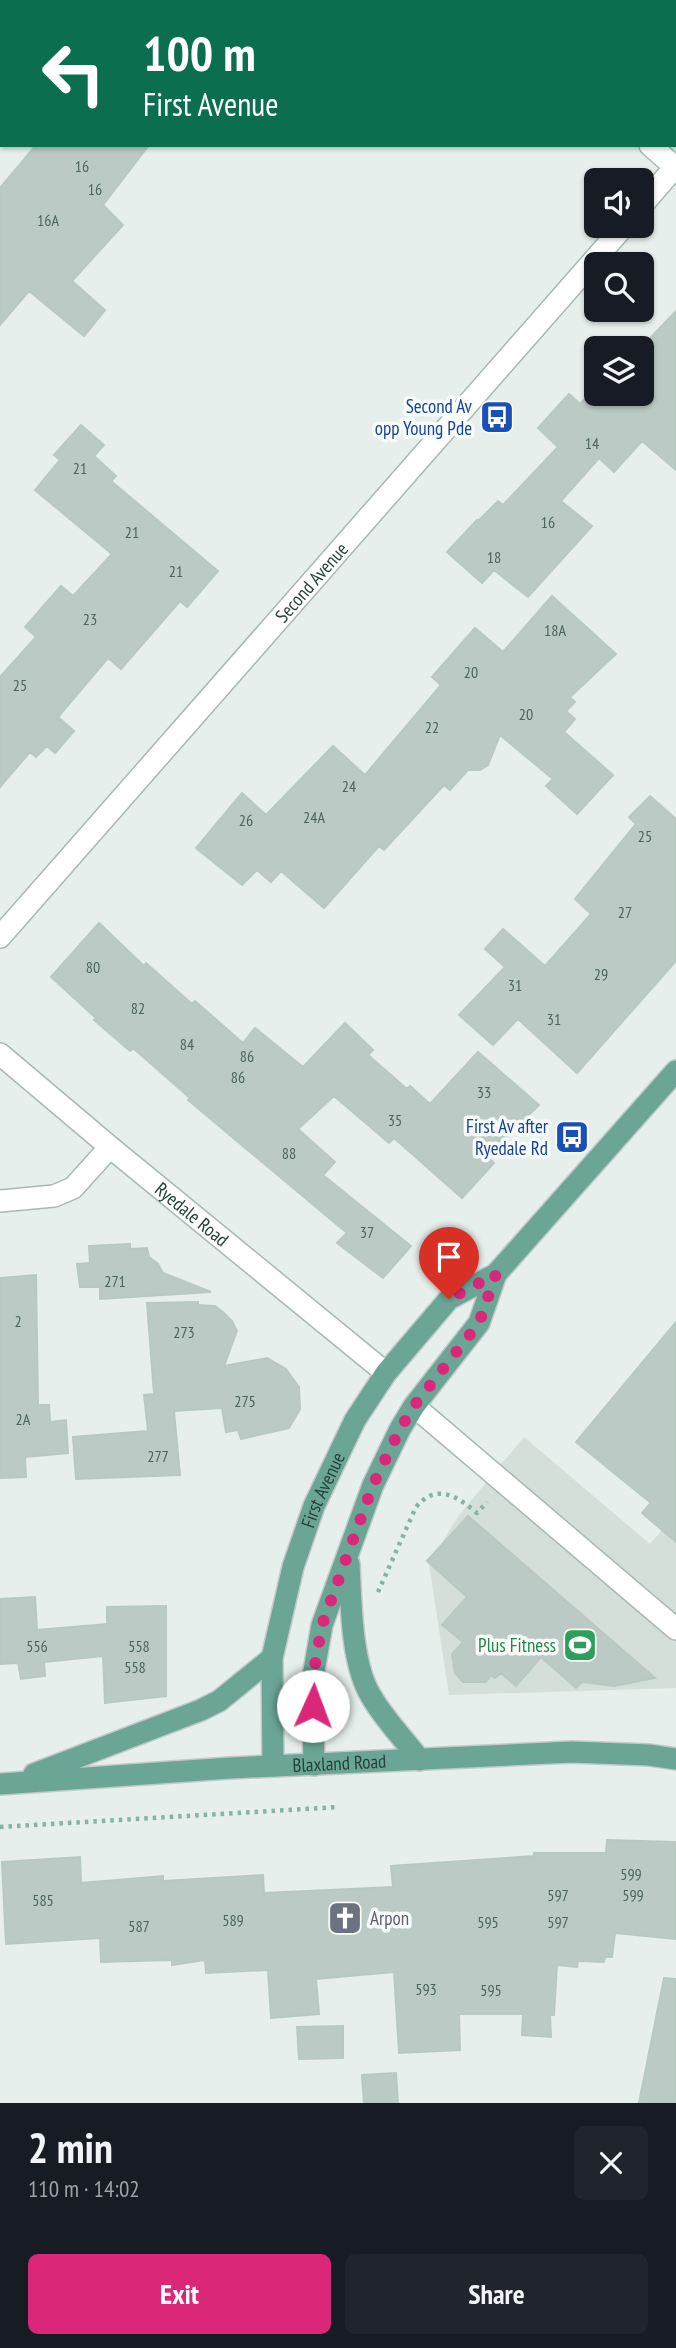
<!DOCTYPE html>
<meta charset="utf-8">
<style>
:root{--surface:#171b24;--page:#20242c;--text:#f1f3f6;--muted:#9ea1a6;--accent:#db2777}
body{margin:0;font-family:"PT Sans Narrow",sans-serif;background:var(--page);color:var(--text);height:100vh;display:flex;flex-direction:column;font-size:26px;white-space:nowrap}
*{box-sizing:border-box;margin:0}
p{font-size:23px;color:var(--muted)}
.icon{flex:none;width:38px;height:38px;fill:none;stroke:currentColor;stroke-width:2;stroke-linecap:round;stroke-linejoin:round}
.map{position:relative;height:2103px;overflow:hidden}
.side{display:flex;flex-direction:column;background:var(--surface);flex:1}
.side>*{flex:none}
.guide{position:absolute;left:0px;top:0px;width:677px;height:147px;box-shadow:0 2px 5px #0004;background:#0b6e4f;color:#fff;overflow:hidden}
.fabs{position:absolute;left:584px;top:168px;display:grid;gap:14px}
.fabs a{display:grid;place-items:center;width:70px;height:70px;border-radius:10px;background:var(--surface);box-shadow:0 2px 5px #0004;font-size:35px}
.pin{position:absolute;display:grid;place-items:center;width:60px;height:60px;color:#fff;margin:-72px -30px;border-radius:50% 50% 50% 0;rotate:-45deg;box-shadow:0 0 7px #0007}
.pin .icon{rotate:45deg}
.me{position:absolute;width:77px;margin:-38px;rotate:2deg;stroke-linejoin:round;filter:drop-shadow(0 0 5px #0008)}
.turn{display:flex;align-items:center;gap:24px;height:147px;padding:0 28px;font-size:32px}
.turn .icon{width:91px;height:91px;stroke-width:2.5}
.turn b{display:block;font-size:49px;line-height:60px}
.round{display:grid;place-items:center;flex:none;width:74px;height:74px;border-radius:10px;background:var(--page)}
.head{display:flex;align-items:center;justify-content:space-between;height:119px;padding:0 28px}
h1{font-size:42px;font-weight:600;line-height:52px}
.action{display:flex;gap:14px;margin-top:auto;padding:14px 28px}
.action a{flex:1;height:80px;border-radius:10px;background:var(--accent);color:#fff;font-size:28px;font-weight:600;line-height:80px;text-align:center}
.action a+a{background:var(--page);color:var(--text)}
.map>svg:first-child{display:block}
.built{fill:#d4dfda}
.building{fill:#bbcac4;stroke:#b8c9c2;stroke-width:2}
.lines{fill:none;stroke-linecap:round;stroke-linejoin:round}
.minor-casing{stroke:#a8b8b2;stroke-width:24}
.major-casing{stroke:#c2cac8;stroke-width:24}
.path{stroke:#86b3a5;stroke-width:4.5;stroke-dasharray:3.5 5;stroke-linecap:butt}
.minor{stroke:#fff;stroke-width:21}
.major{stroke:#6aa596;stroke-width:21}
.route{stroke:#db2777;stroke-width:12;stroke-dasharray:0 21.6}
.labels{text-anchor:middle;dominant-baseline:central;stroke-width:7;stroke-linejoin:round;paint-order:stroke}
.number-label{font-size:16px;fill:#4a645c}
.transit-label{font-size:19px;fill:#164399;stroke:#f7fbf9;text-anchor:end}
.street-label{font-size:19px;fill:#24423a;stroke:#f7fbf9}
.leisure-label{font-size:19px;fill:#27864d;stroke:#f7fbf9;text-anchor:end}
.worship-label{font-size:19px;fill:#5b616d;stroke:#f7fbf9;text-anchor:start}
</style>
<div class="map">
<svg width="676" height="2103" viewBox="0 0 676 2103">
<rect width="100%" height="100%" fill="#e6efeb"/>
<path class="built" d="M524,1437L650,1544L676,1514V1688L449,1695L429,1564L459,1515Z"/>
<path class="building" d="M36,145H149L103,205L123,225L72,281L105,310L84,336L29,291L0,325V188Z
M676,311V470L642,441L614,472L599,458L561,501L592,526L528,597L494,570L482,583L447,552L477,520L478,521L498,501L503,505L558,447L538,428L569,394L580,404L597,387V394H642L641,348Z
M81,425L104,445L94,456L116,476L111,481L218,571L187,607L180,601L121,669L108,658L58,717L74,731L55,753L47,746L36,757L30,752L0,787V677L36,637L25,627L61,586L73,596L112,554L35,490L60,460L54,455Z
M552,596L616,654L570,697L575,702L566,711L575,719L564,732L613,775L577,814L546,786L553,779L500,735L488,765L480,770H468L450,790L444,785L384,850L379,846L324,908L281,871L271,882L257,870L242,885L196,848L242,793L266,815L333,746L365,775L441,685L432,677L475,628L503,652Z
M650,796L676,819V961L577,1073L518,1019L493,1045L459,1015L505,967L485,949L503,929L545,966L591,914L575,899L636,824L629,817Z
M99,923L144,966L146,963L192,1004L195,1001L243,1043L255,1028L303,1067L345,1023L373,1050L368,1055L407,1089L410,1086L430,1104L478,1052L539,1105L487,1156L494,1163L462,1198L394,1138L389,1143L334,1096L298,1129L335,1162L323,1175L411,1246L383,1278L337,1243L347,1233L188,1100L190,1098L133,1048L130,1051L94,1020L96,1018L51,977Z
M130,1244V1249L147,1248L149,1257L158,1264L163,1273L211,1292L100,1299V1287H80L77,1264L90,1263L89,1246Z
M36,1275L38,1405H49L50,1422L66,1420L68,1453L25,1457L26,1477L0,1478V1278Z
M198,1302V1305L215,1306L224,1313L232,1321L237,1331L224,1366L267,1358L286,1369L299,1387L300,1409L289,1428L241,1439L238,1430L226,1432L222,1408L174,1411L180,1475L76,1479L73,1437L148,1431L144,1395L154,1394L147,1303Z
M676,1322V1542L642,1513L651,1503L576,1442Z
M468,1516L655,1678L614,1686L582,1682L576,1688L541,1657L516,1686L501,1673L495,1678L491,1675L486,1682H463L455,1673L452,1654L463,1642L442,1625L467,1597L427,1561Z
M35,1597L37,1630L107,1624V1607L166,1606V1696L105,1703L103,1656L44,1662L45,1676L21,1679L18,1663L0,1664V1599Z
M607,1840L676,1842V1939L615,1933L612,1957H605L604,1962L578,1961L577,1967L557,1965L554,2015H550L551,2037L522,2035L523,2014H459L460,2050L399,2053L394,1972L316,1979L319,2014L271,2018L268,1970L206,1973L205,1960L172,1965V1960L101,1962L100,1938L6,1944L2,1862L80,1857L81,1883L163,1876V1881L263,1875L264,1893L393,1887L391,1866L534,1856V1853H606Z
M664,1978L676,1979V2103H639Z
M343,2026V2058L299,2059L297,2027Z
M396,2073L398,2103H364L362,2075Z"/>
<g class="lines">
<g class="minor-casing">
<g id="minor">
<path d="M135,0L138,2"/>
<path d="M40,2L42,0"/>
<path d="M0,48L2,46"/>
<path d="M650,145L675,167"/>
<path d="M642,205L676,166"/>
<path id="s1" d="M0,937L624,226"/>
<path id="s2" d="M0,1054L110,1147L386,1373"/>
<path d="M0,1201L54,1196L73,1188L110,1147"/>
<path d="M414,1406L676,1629"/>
</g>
</g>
<g class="major-casing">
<g id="major">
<path d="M349,1564C351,1601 351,1664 371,1696C384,1719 404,1739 420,1760"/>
<path d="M314,1765L312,1682L322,1625L373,1485L400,1429L414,1406L479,1323L496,1274"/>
<path id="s3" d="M273,1766L272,1658L293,1567L314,1506L355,1420L386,1373L449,1299L496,1274L676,1071"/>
<path d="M34,1774L201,1710L219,1701L272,1658"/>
<path id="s4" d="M0,1784L230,1768L572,1752L649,1755L676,1759"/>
</g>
</g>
<path class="path" d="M378,1592L416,1507C437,1482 458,1497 477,1513L487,1502
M0,1827L338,1807"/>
<use href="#minor" class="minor"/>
<use href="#major" class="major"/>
</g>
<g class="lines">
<path class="route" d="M313,1706L312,1682L322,1625L373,1485L400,1429L414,1406L479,1323L496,1274L449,1299"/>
</g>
<defs>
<g id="bus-square" transform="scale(1.75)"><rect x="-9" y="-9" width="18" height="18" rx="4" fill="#1a4fb4" stroke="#f7fbf9"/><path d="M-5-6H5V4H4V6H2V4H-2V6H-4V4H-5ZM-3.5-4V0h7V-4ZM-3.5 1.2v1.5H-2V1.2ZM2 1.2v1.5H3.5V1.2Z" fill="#fff"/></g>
<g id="stadium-square" transform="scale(1.75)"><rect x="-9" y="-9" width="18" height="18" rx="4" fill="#2e9e5b" stroke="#f7fbf9"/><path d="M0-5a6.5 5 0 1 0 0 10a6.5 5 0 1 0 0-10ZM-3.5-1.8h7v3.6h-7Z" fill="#fff"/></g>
<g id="church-square" transform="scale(1.75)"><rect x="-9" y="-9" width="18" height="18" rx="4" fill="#6b7280" stroke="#f7fbf9"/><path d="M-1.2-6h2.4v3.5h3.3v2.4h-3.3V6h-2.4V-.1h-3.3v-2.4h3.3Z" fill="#fff"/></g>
</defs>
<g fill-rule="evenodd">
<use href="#bus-square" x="497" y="417"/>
<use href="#bus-square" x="572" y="1137"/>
<use href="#stadium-square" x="580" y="1645"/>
<use href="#church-square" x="345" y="1918"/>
</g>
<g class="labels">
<g class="number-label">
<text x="82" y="166">16</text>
<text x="95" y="189">16</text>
<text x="48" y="220">16A</text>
<text x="592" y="443">14</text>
<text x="80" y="468">21</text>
<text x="548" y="522">16</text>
<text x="132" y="532">21</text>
<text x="494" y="557">18</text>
<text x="176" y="571">21</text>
<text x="90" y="619">23</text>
<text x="555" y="630">18A</text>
<text x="471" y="672">20</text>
<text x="20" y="685">25</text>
<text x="526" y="714">20</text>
<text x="432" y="727">22</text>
<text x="349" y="786">24</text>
<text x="314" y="817">24A</text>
<text x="246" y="820">26</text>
<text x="645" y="836">25</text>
<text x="625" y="912">27</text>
<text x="93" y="967">80</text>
<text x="601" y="974">29</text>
<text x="515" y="985">31</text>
<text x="138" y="1008">82</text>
<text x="554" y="1019">31</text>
<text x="187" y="1044">84</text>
<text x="247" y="1056">86</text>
<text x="238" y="1077">86</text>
<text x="484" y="1092">33</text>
<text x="395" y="1120">35</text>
<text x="289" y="1153">88</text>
<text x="367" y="1232">37</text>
<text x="115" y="1281">271</text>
<text x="18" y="1321">2</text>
<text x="184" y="1332">273</text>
<text x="245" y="1401">275</text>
<text x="23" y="1419">2A</text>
<text x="158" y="1456">277</text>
<text x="37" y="1646">556</text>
<text x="139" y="1646">558</text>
<text x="135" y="1667">558</text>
<text x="631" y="1874">599</text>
<text x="558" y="1895">597</text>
<text x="633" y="1895">599</text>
<text x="43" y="1900">585</text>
<text x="233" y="1920">589</text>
<text x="488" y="1922">595</text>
<text x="558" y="1922">597</text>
<text x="139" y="1926">587</text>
<text x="426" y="1989">593</text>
<text x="491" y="1990">595</text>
</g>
<g class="transit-label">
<text x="472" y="406">Second Av<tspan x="472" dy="22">opp Young Pde</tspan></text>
<text x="548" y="1126">First Av after<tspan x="548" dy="22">Ryedale Rd</tspan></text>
</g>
<g class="street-label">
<text stroke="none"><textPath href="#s1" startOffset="472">Second Avenue</textPath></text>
<text stroke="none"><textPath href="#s2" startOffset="250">Ryedale Road</textPath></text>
<text stroke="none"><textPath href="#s3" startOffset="284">First Avenue</textPath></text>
<text stroke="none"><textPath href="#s4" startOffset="340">Blaxland Road</textPath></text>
</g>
<g class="leisure-label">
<text x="556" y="1645">Plus Fitness</text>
</g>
<g class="worship-label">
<text x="370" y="1918">Arpon</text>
</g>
</g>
</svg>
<div class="fabs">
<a><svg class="icon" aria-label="sound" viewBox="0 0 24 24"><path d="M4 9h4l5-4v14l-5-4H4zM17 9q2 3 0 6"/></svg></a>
<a><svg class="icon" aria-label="search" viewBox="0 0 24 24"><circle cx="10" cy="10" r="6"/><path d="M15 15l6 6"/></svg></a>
<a><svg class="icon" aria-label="layers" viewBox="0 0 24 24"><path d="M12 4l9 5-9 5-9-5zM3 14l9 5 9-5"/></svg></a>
</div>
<div class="pin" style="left:449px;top:1299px;background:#d93025"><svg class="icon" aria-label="arrive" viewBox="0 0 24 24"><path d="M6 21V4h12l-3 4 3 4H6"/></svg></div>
<svg class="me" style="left:313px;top:1706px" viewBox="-20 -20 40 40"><circle r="19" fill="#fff"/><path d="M0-13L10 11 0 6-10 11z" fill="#db2777"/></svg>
<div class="guide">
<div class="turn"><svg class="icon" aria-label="left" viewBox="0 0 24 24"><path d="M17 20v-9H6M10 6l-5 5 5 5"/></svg><div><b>100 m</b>First Avenue</div></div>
</div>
</div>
<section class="side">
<div class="head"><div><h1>2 min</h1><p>110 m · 14:02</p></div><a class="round"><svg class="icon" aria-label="close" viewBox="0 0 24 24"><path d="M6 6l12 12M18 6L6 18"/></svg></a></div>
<div class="action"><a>Exit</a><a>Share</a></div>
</section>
